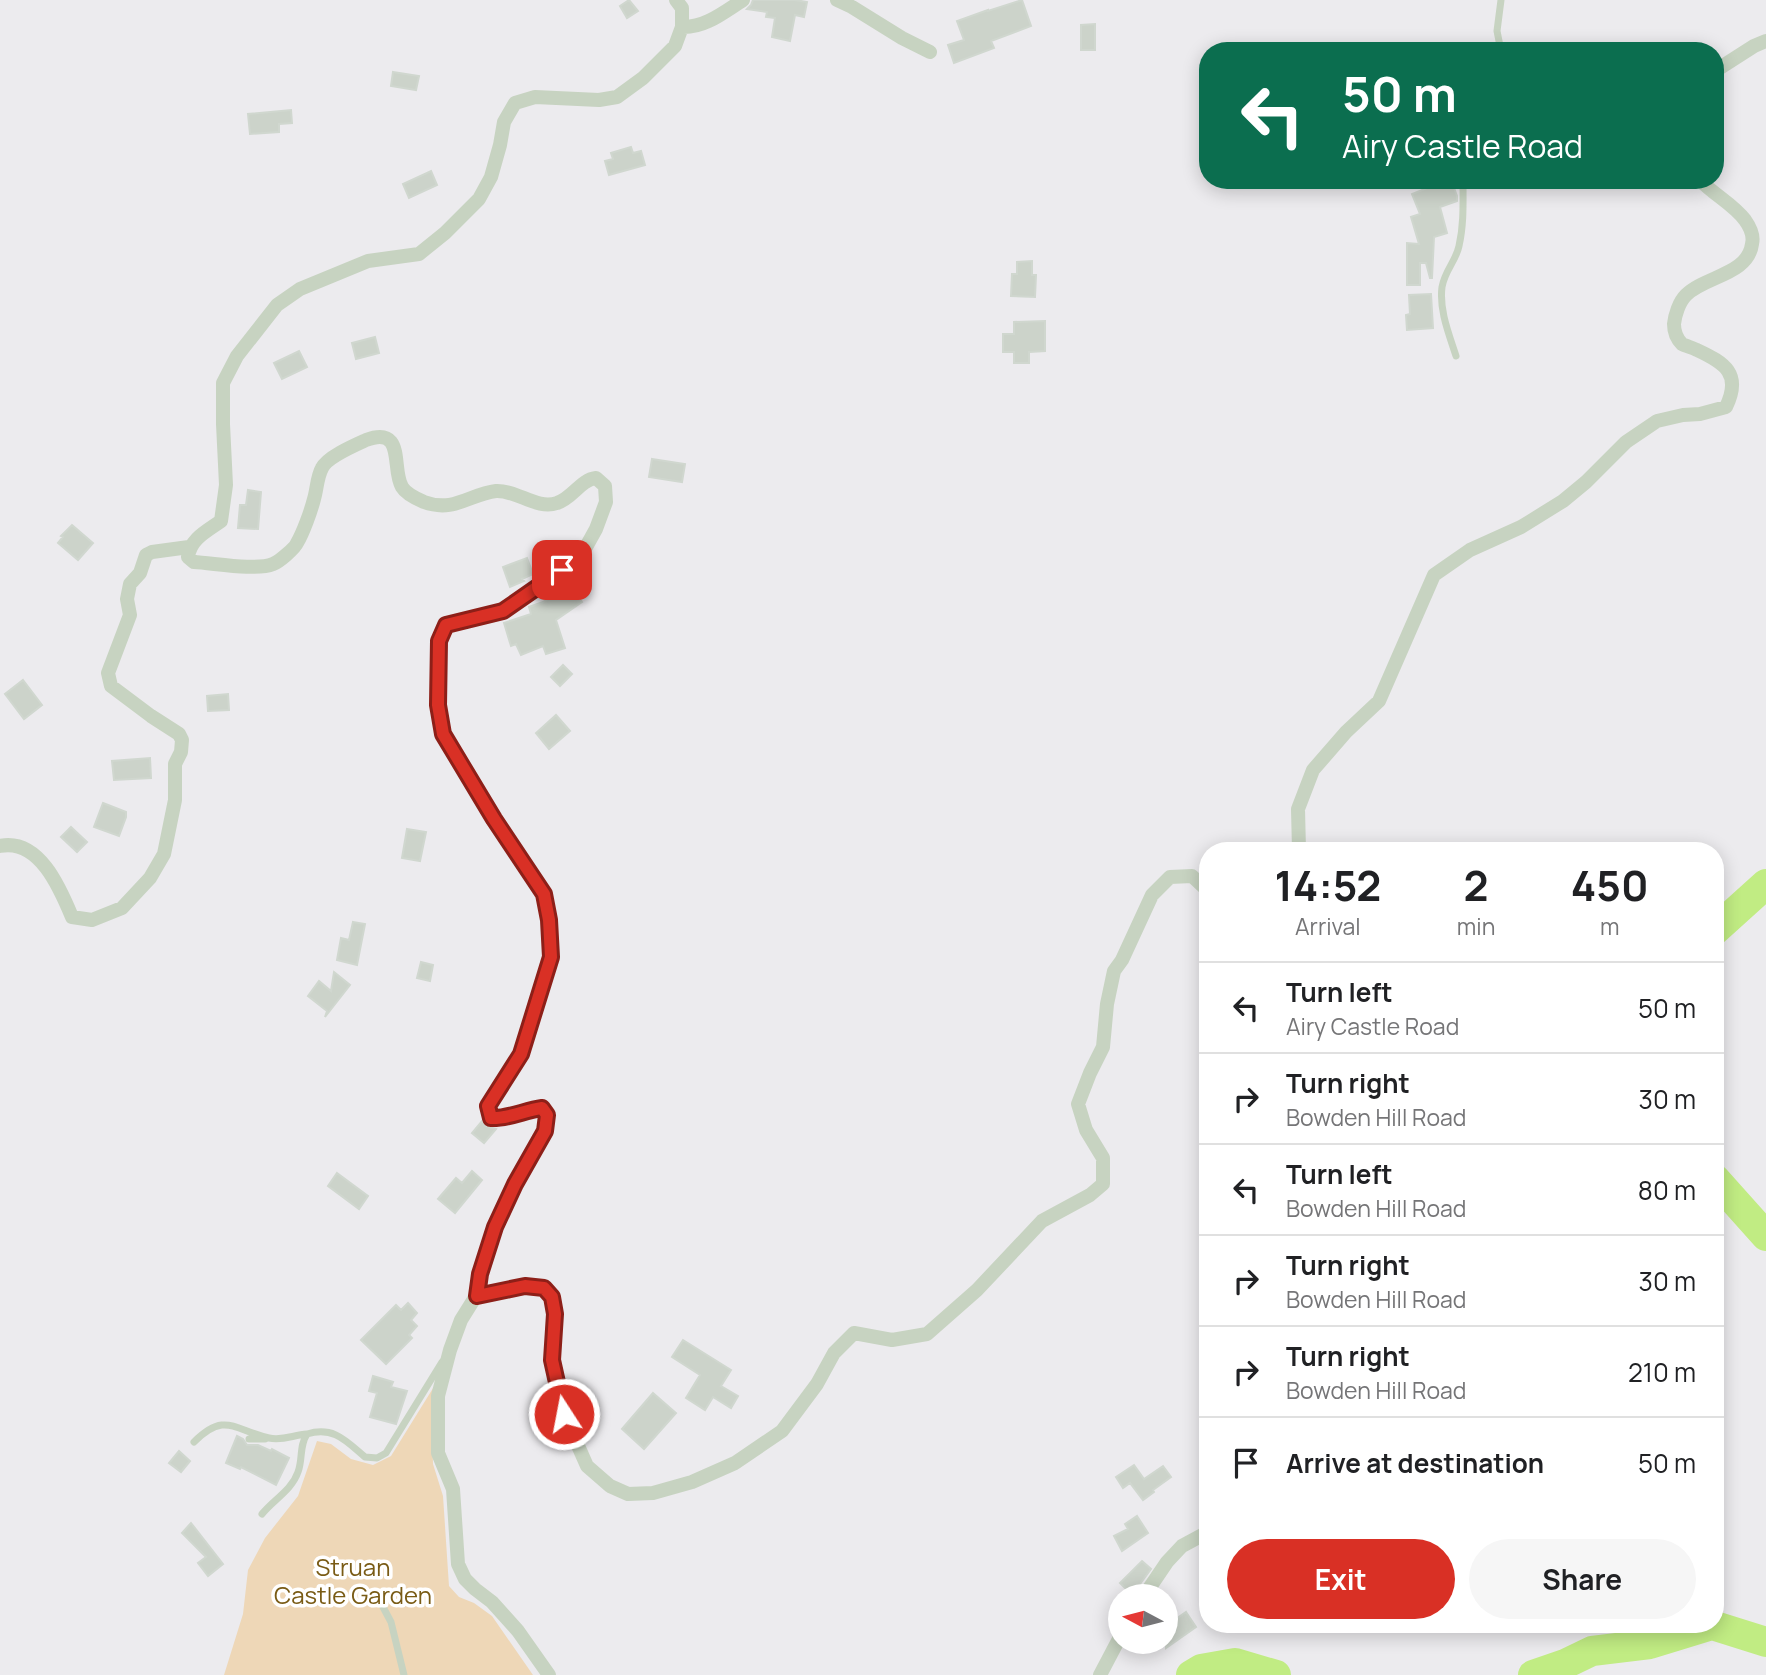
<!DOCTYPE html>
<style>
:root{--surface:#fff;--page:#f6f6f6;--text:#202124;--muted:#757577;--line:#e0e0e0;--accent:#d93025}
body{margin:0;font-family:Manrope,sans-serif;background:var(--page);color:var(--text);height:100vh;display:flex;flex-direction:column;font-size:26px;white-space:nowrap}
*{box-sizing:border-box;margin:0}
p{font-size:23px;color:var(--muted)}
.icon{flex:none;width:38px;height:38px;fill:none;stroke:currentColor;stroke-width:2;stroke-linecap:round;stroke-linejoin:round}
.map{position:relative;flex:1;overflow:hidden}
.panel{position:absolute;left:1199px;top:842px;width:525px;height:791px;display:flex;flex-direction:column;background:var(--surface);border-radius:28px;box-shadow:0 4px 18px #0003}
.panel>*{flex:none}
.top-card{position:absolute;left:1199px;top:42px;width:525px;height:147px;border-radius:28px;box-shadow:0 4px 18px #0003;background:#0b6e4f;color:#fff;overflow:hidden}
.needle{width:46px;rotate:277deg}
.controls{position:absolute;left:1108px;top:1584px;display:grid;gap:14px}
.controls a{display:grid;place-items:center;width:70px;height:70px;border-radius:50%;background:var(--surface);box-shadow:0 4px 18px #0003;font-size:35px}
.pin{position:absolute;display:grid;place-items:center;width:60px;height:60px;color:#fff;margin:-30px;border-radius:14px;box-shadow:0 4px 10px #0006}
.me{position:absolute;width:77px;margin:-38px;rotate:349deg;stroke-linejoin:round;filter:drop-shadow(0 0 5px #0008)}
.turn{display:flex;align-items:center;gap:24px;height:147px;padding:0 28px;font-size:32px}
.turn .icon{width:91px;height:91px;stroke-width:2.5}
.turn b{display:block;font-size:49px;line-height:60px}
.eta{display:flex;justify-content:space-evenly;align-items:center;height:119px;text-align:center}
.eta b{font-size:42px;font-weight:700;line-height:49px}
.button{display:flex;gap:14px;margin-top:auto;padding:14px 28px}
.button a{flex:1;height:80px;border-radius:42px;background:var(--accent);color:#fff;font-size:28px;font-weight:700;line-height:80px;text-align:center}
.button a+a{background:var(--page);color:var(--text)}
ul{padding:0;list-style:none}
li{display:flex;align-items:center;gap:21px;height:91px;padding:0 28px;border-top:2px solid var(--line)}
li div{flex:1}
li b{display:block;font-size:26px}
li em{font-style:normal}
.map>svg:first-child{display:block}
.green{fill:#eed7b7}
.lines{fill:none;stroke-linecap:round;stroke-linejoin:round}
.river{stroke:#c1ec83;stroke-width:30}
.building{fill:#ccd3ca;stroke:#d0d7cf;stroke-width:2}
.service{stroke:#c7d3c1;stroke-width:7}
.minor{stroke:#c7d3c1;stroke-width:14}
.route-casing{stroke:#8d1f18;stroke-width:18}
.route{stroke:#d93025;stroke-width:12}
.labels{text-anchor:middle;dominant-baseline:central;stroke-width:7;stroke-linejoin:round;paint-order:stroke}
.park-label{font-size:24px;fill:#795b15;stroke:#fff}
</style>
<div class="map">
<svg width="1766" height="1675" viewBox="0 0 1766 1675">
<rect width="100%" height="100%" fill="#ecebee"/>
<path class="green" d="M435,1385L432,1430L433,1464L443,1496L449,1586L459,1597L474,1603L492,1616L533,1675H224L243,1614L248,1570L265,1538L298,1496L317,1441L331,1444L351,1459L373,1465L391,1456Z"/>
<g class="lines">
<path class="river" d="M1715,930L1766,884
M1715,1179L1766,1236
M1191,1675L1201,1669L1235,1663L1276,1675
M1533,1675L1565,1664L1592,1651L1650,1644L1712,1625L1766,1642"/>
</g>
<path class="building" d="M629,0L638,11L627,18L620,6Z
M753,0H795L807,2L804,17L795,15L790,41L772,37L775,18L766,17L767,12L747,9L751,5Z
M1022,0L1031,26L991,41L994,48L954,63L948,45L964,40L957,21L988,10V11Z
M1095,24V50H1081V25Z
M393,72L419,76L416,90L391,86Z
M291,110L292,123L279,124V132L250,134L248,114Z
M631,147L633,153L641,151L645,165L609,175L605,161L613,159L611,153Z
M431,171L437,185L409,198L403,184Z
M1447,180H1451L1457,196V201L1440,207L1447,233L1434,237L1432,278H1430L1426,263H1420V285H1407V243L1419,244L1411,217L1420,214L1412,194Z
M1032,261V275H1036L1035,297L1011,296L1012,274H1017V262Z
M1431,294L1433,328L1407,330L1406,315L1410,314L1409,295Z
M1045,321V351L1029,352V363H1014V352H1003V334H1014V322Z
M375,337L379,353L356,359L352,343Z
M299,351L307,367L282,379L274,363Z
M652,459L685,464L682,482L649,477Z
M248,490L261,492L258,529L238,528L240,505H246Z
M72,525L93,543L78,560L58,543L63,537L61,536Z
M527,558L533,574L522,579L524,581L510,587L503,567Z
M570,586L582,602L556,620L565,648L546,654L543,646L521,655L516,644L511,646L504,623L531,614L529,607L543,602L555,594L556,596Z
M563,665L572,674L560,686L551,677Z
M23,680L42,705L24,719L5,694Z
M228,694L229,710L208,711L207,696Z
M556,715L570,731L549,749L536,733Z
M150,758L151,778L114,780L112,761Z
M103,803L126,812V817L119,836L94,827Z
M71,827L87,842L77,852L61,837Z
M407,829L426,832L420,861L402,858Z
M353,922L365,924L357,965L337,960L341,938L349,940Z
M421,962L433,965L430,981L417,978Z
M334,972L350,985L325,1017L327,1011L308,996L319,981L331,991Z
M482,1121L486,1126L496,1129L484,1143L472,1133Z
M472,1171L482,1180L455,1213L438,1199L456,1178L462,1183Z
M337,1173L368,1196L359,1209L328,1186Z
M408,1303L417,1313L411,1320L417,1326L409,1335L412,1338L386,1364L361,1340L396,1305L401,1310Z
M683,1340L731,1370L721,1386L738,1396L731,1408L713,1397L705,1410L686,1398L700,1375L672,1357Z
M373,1376L393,1382L391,1387L407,1391L396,1424L370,1417L377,1393L369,1391Z
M653,1393L676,1413L644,1449L622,1429Z
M237,1436L243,1439L247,1445H258L271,1451L272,1449L289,1458L276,1485L241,1467L240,1469L226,1463Z
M179,1451L190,1461L181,1472L169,1463Z
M1134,1465L1144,1479L1163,1466L1171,1477L1153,1490L1154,1492L1143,1500L1130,1483L1123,1488L1116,1477Z
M1137,1516L1148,1533L1122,1551L1114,1536L1128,1529L1125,1524Z
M191,1523L223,1564L208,1576L198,1563L206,1557L182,1533Z
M1142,1561L1151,1569L1132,1595L1120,1583Z
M1186,1612L1196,1627L1166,1648V1626Z"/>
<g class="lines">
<path class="service" d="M1501,0L1497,31L1501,51
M1456,356C1449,334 1439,310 1442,287C1445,270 1456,261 1459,246C1464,224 1463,203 1463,180
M249,1439H265
M194,1442C225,1411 234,1430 269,1438C283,1441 293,1435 307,1434
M262,1514C273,1500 292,1490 298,1472C303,1459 299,1446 307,1434C334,1426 346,1441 365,1457L377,1458L386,1453L442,1362
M383,1607L391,1622L404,1675"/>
<path class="minor" d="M837,0L852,7L902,38L930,52
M682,27C705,28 724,12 743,0
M1715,71L1754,46L1766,41
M0,846C39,838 60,888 72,917L92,920L122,908L150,878L164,854L175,800V764L181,752L182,740L179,734L151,716L111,686L108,673L130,615L127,599L130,584L140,573L146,555L152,552L189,547
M1299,850L1298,809L1313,770L1346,732L1379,701L1434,575L1470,550L1521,527L1563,501L1586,482L1626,442L1657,421L1683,415L1700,414L1726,407C1742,374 1725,363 1697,350C1693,348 1686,346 1682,344C1677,339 1674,331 1674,324C1675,315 1679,302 1686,295C1705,276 1748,275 1752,244C1754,236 1750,227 1745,220C1733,204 1714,195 1700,180
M476,1296L479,1274L489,1242L501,1211L545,1131L547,1115L543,1108C524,1110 509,1119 491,1118L488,1106L521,1054L536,1001L551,957L549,920L544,894L494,819L442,734L438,705L439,641L446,625L503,611L581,556L596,529L606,502L605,486L596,478C580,480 573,498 557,503C537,510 517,490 496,491C470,494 454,513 424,502C417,499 406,494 402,487C391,469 406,425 366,440C355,445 327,457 322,468C317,477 317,489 314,499C311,511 303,533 297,543C295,548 279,562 273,564C256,571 214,563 194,562L188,557C190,539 207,531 221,521L226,485L223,424V383L237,356L277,305L300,289L368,261L419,254L445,233L479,199L491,177L500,145L504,122L515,103L535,97L599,100L617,97L643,78L675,46L682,27V8L676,0
M1144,1596L1167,1562L1182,1546L1208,1532
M549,1675L518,1631L492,1602L475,1589L465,1579L458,1564L453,1489L438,1453V1396L450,1350L461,1320L476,1296L525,1286L544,1288L552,1297L555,1314L553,1360L564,1414L587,1466L610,1486L628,1494L653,1493L692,1482L735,1463L782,1431L817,1384L834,1353L854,1333L892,1340L927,1334L977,1290L1042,1221L1090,1195L1103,1184V1158L1086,1130L1078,1104L1090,1073L1103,1047L1107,1004L1114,971L1122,960L1152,895L1170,877L1192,876L1208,891
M1100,1675L1120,1637"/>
</g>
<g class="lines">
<g class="route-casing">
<path id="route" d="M562,570L503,611L446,625L439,641L438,705L443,734L494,819L544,894L549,920L551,957L521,1054L488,1106L491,1118C509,1119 525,1110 542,1108L547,1115L545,1131L515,1184L495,1227L480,1274L477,1296L525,1286L544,1288L552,1297L555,1314L552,1360L564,1414"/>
</g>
<use href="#route" class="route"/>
</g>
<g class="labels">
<g class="park-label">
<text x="353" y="1566">Struan<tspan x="353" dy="28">Castle Garden</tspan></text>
</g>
</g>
</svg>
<div class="controls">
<a><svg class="needle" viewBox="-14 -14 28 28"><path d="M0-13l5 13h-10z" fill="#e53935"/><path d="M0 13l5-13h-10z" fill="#757577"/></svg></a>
</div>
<div class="pin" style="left:562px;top:570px;background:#d93025"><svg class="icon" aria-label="arrive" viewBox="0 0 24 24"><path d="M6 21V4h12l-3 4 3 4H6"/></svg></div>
<svg class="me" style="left:564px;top:1414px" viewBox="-20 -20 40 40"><circle r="17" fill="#d93025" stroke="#fff" stroke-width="3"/><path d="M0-11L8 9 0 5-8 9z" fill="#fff"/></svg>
<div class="top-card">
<div class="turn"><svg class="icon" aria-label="left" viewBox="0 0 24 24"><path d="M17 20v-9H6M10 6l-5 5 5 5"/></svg><div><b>50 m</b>Airy Castle Road</div></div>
</div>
<section class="panel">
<div class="eta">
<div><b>14:52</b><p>Arrival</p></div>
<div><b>2</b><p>min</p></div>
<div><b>450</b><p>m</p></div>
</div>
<ul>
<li><svg class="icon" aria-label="left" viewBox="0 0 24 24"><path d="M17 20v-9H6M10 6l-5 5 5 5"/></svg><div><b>Turn left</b><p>Airy Castle Road</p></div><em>50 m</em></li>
<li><svg class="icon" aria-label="right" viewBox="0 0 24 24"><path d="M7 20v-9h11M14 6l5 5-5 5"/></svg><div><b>Turn right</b><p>Bowden Hill Road</p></div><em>30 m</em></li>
<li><svg class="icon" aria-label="left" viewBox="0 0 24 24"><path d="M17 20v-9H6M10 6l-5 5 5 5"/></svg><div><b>Turn left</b><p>Bowden Hill Road</p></div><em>80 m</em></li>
<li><svg class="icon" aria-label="right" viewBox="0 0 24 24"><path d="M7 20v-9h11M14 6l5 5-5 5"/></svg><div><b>Turn right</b><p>Bowden Hill Road</p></div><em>30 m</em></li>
<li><svg class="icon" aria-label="right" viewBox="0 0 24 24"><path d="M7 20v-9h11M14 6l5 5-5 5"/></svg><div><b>Turn right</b><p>Bowden Hill Road</p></div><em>210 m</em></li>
<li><svg class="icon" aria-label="arrive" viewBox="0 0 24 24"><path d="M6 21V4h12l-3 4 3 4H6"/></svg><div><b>Arrive at destination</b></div><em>50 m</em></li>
</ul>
<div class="button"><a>Exit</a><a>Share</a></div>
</section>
</div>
